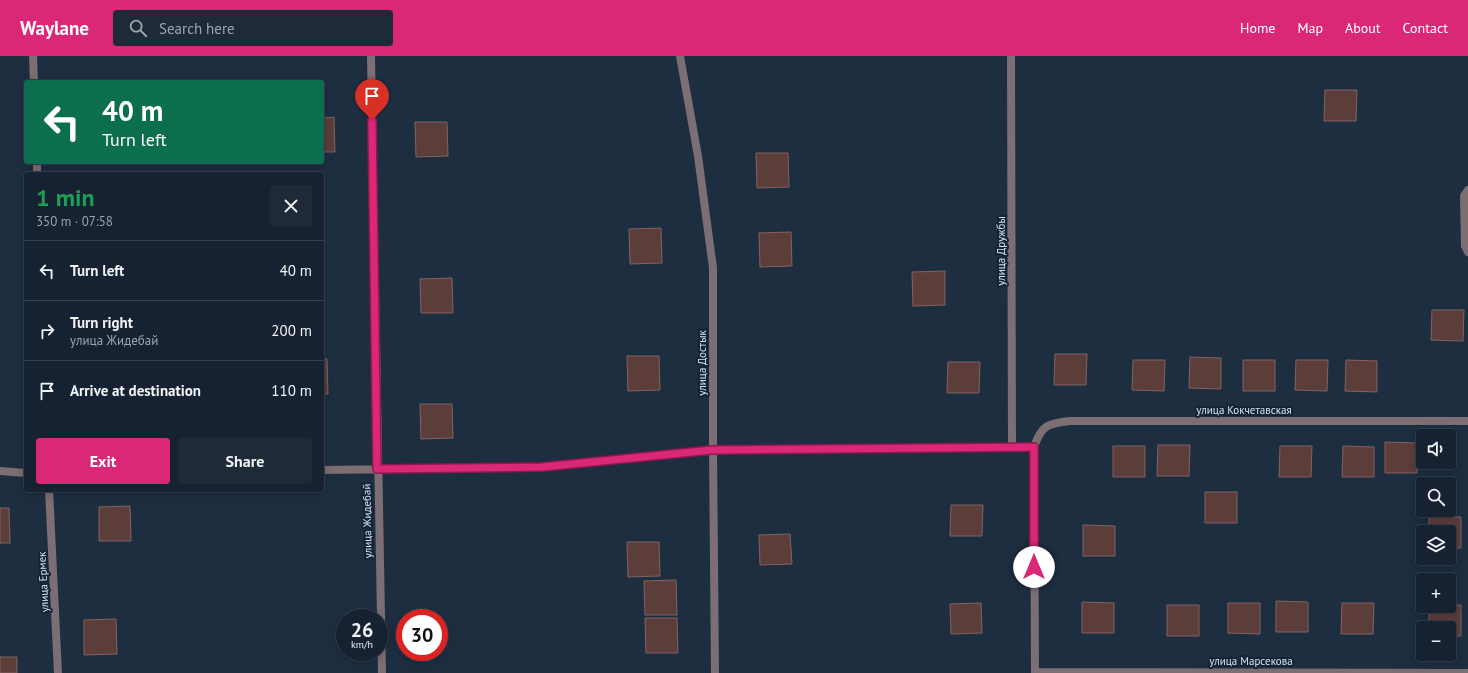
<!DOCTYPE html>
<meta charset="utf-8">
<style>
:root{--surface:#162231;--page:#1f2a39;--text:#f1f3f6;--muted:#9ea4ab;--line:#353f4d;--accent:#db2777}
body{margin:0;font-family:"PT Sans",sans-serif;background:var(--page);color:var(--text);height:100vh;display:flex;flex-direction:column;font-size:15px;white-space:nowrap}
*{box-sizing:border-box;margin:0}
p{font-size:13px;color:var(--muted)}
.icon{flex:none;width:22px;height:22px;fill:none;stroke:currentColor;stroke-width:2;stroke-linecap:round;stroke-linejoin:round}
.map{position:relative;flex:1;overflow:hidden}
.side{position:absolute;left:24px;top:116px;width:300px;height:320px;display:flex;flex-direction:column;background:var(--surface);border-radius:4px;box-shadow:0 2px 10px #0003,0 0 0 1px var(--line)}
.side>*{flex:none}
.guide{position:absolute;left:24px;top:24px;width:300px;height:84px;border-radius:4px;box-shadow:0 2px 10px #0003,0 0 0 1px var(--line);background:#0b6e4f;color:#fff;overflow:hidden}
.fabs{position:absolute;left:1416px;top:373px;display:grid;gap:8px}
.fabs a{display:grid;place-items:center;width:40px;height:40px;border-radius:4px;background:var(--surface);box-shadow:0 2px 10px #0003,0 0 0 1px var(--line);font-size:20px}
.speed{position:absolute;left:336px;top:553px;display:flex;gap:8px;font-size:20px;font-weight:700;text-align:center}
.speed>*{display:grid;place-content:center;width:52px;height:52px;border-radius:50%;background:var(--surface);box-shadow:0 2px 10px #0003,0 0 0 1px var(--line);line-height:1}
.speed small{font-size:10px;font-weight:400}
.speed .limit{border:6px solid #d22;background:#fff;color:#111}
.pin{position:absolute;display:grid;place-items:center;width:34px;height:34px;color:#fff;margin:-41px -17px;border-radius:50% 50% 50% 0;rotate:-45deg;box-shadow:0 0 4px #0007}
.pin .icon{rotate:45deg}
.me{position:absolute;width:44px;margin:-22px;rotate:0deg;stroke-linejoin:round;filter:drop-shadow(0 0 3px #0008)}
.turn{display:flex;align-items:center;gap:14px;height:84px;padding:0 12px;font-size:18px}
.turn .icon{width:52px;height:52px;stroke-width:2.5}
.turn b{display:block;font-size:28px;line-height:34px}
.round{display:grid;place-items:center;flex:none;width:42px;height:42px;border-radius:4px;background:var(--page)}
.summary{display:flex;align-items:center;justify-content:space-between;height:68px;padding:0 12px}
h1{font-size:24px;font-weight:700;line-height:30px;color:#1e9e55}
.action{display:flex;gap:8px;margin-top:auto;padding:8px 12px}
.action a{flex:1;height:46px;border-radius:4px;background:var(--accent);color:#fff;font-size:16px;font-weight:700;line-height:46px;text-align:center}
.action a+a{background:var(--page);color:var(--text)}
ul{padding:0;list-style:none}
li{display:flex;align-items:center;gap:12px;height:60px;padding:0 12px;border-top:1px solid var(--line)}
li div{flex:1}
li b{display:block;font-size:15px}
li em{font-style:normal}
header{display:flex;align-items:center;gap:24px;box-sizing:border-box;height:56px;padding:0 20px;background:var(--accent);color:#fff}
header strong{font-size:19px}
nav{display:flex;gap:22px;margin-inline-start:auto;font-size:14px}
.search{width:280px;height:36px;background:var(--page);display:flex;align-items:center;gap:10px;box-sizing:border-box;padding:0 14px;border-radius:4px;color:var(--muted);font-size:15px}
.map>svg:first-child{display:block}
.building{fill:#5b3d3a;stroke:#836360}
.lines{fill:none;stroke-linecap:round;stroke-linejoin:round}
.street{stroke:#7c6e73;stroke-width:8}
.route-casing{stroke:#8e194d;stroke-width:10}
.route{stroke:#db2777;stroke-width:7}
.labels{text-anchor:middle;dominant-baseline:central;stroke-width:4;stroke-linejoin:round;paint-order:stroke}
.street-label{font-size:11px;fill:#d7e2ef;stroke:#132437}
</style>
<header>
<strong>Waylane</strong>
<div class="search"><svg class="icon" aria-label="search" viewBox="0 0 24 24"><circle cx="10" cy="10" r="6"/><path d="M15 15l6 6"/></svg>Search here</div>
<nav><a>Home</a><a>Map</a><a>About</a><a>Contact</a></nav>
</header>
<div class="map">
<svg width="1468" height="617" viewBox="0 0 1468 617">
<rect width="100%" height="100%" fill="#1d2e41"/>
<path class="building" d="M1325,34H1357L1356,65H1324Z
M334,61L335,96H322V62Z
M415,66H447L448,100L416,101Z
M756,97H788L789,131L757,132Z
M661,172L662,207L630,208L629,173Z
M791,176L792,210L760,211L759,177Z
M945,215V249L913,250L912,216Z
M452,222L453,257H421L420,223Z
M1432,254H1464L1463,285L1431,284Z
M1055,298H1087L1086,329H1054Z
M627,300H659L660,334L628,335Z
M1190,301L1221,302V333L1189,332Z
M322,303H327L328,338H322Z
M1133,304H1165L1164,335L1132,334Z
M1243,304H1275V335H1243Z
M1296,304H1328L1327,335L1295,334Z
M1346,304L1377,305V336L1345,335Z
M948,306H980L979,337H947Z
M420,348H452L453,382L421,383Z
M1385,386L1417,387V417H1385Z
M1158,389H1190L1189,420H1157Z
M1113,390H1145V421H1113Z
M1280,390H1312L1311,421H1279Z
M1343,390L1374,391V421H1342Z
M1205,436H1237V467H1205Z
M951,449H983L982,480H950Z
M130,450L131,485H99V451Z
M0,452H9L10,487H0Z
M1429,461H1461V492H1449V476H1429Z
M1083,469L1115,470V500H1083Z
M790,478L792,508L760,509L759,479Z
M627,486H659L660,520L628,521Z
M676,524L677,559H645L644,525Z
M1276,545L1308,546V576H1276Z
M1082,546L1114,547V577H1082Z
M981,547L982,577L951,578L950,548Z
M1228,547H1260V578L1228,577Z
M1342,547H1374L1373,578H1341Z
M1167,549H1199V580H1167Z
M1461,549V580H1449V572H1429V550Z
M645,562H677L678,597H646Z
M116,563L117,598L84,599V564Z
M0,601H17V617H0Z"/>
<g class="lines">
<path class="street" d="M33,0L34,26
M371,0L382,617
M680,0L698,100L713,212V394L715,617
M1011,0L1012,390
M37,106V118
M1468,134L1464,140L1465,190L1468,196
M322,414L542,411L713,394L1034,391
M0,415L26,417
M49,434L58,617
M1035,616L1468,617
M1035,617L1034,391C1042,368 1048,368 1070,365H1468"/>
</g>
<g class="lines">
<g class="route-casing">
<path id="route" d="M372,64L377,413L542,411L712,394L1034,391V511"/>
</g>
<use href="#route" class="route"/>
</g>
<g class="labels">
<g class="street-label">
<text transform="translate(1001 195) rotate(-90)">улица Дружбы</text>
<text transform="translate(702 307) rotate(-90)">улица Достык</text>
<text x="1244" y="354">улица Кокчетавская</text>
<text transform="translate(367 465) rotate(-91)">улица Жидебай</text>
<text transform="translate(43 526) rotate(-93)">улица Ермек</text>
<text x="1251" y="605">улица Марсекова</text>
</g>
</g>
</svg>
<div class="fabs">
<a><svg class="icon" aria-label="sound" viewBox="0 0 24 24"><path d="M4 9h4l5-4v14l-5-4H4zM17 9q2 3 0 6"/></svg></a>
<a><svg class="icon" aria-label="search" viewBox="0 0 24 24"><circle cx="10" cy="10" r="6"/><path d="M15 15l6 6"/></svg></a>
<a><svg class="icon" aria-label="layers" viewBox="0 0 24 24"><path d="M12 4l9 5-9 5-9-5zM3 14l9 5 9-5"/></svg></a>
<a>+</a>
<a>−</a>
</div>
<div class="speed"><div>26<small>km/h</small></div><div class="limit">30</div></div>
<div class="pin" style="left:372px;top:64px;background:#d93025"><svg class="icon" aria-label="arrive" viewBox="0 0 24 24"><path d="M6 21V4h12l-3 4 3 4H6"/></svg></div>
<svg class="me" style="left:1034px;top:511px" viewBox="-20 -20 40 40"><circle r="19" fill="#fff"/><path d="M0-13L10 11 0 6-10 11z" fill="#db2777"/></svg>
<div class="guide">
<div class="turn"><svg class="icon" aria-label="left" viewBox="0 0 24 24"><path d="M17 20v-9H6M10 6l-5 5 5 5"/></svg><div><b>40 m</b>Turn left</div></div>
</div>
<section class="side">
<div class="summary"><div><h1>1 min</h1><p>350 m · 07:58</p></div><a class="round"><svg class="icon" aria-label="close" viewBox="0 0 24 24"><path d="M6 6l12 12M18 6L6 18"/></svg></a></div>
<ul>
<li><svg class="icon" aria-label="left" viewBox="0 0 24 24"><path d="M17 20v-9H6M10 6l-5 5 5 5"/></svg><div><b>Turn left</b></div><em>40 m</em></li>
<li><svg class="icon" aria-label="right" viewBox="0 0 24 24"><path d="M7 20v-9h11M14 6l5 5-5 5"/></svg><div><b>Turn right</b><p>улица Жидебай</p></div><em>200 m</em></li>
<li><svg class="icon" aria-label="arrive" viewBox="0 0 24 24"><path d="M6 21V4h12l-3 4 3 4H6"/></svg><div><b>Arrive at destination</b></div><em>110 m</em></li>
</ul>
<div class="action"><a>Exit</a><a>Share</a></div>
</section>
</div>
